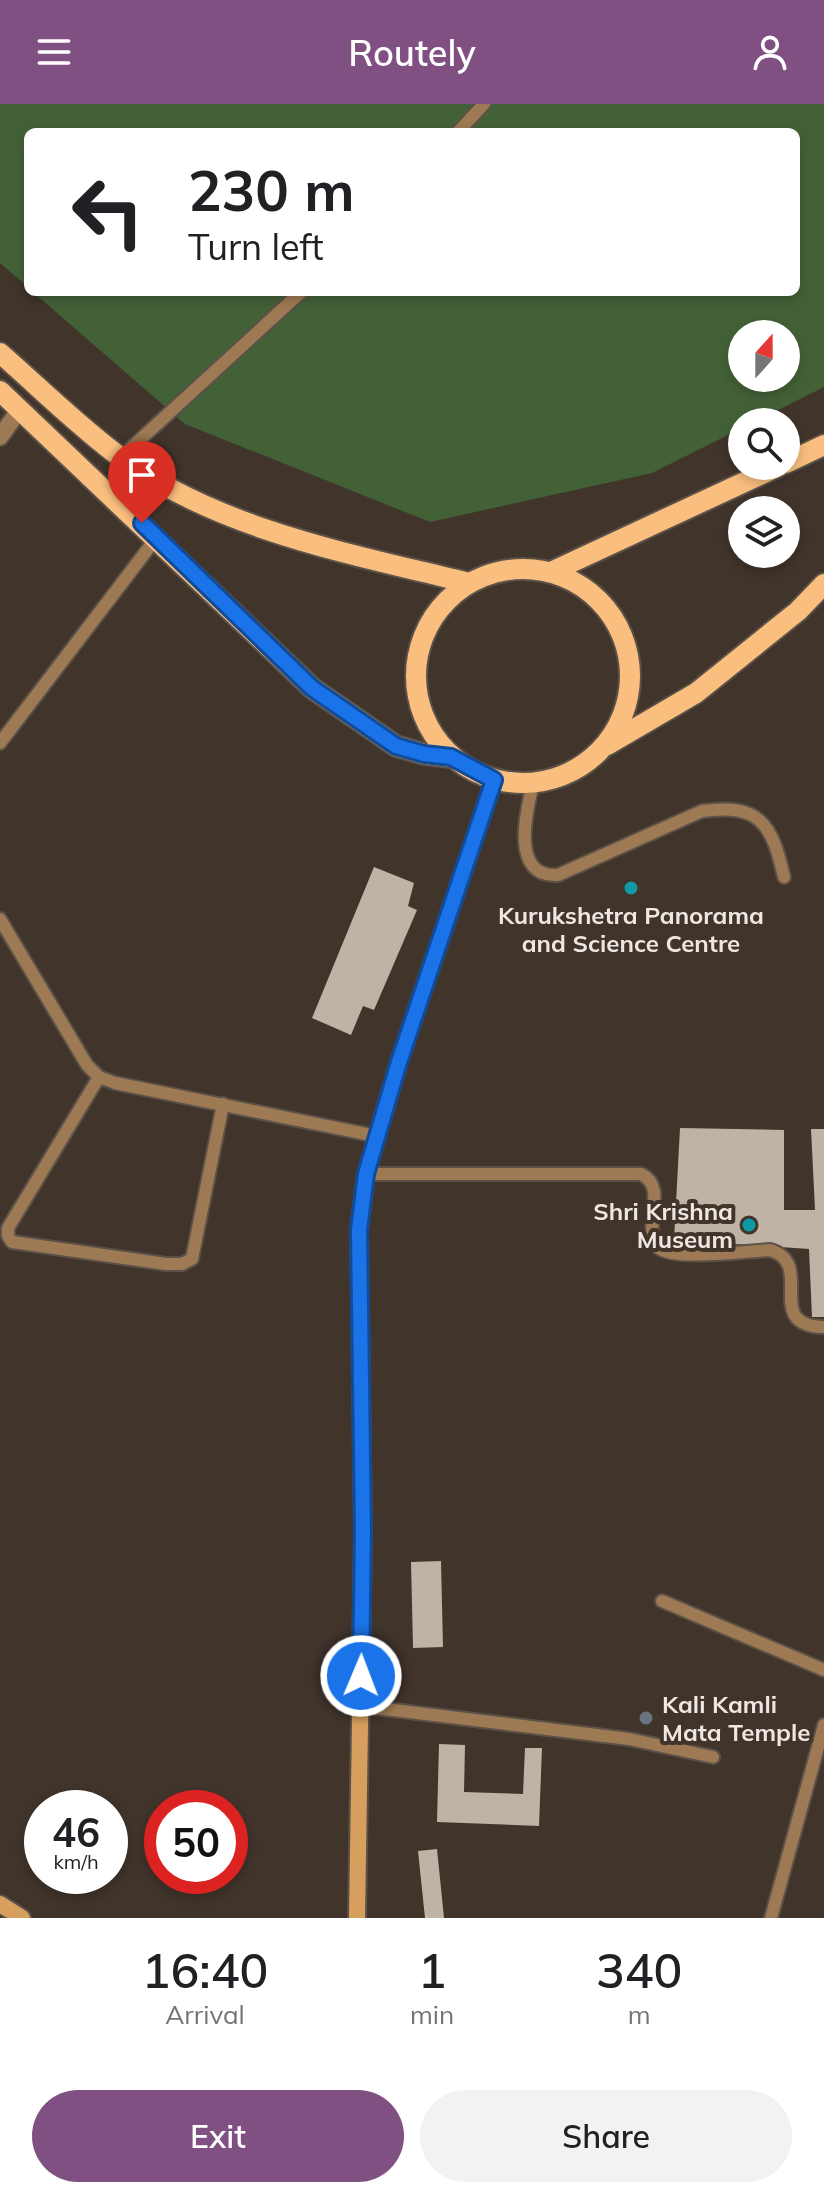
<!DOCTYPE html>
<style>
:root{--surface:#fff;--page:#f2f2f2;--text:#202124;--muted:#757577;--accent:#7f5081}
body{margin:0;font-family:Mulish,sans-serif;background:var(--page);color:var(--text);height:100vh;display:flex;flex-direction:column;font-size:30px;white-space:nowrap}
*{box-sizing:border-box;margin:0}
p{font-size:26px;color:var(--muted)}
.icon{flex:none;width:44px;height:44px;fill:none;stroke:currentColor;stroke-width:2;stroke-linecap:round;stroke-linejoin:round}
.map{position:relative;height:1814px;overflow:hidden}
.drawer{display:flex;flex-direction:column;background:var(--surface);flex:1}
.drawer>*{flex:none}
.banner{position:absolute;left:24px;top:24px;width:776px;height:168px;border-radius:12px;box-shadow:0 4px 12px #0003;background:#fff;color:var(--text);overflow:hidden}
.needle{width:52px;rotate:21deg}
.tools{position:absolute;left:728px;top:216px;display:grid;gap:16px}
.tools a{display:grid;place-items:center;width:72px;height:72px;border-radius:50%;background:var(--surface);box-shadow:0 4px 12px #0003;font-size:40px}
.speed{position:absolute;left:24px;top:1686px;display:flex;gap:16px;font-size:40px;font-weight:700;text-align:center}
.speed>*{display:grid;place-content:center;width:104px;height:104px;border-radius:50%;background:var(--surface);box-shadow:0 4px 12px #0003;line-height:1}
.speed small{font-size:20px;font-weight:400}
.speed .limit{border:12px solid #d22;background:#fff;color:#111}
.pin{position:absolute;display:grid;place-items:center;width:68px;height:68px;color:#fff;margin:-82px -34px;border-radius:50% 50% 50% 0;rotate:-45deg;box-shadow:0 0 8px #0007}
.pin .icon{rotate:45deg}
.me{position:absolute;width:88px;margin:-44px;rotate:1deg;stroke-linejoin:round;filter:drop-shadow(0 0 6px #0008)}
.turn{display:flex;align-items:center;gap:28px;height:168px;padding:0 32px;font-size:36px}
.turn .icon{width:104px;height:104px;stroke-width:2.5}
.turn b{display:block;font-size:56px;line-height:68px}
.eta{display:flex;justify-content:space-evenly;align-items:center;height:136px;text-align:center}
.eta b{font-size:48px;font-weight:600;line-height:56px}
.cta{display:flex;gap:16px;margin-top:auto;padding:16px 32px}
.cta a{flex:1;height:92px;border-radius:48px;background:var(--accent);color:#fff;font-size:32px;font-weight:600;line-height:92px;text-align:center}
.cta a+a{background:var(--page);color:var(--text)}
header{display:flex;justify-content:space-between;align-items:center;height:104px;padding:0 32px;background:var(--accent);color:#fff;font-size:36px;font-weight:600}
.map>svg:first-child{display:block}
.green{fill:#436137;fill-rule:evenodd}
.building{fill:#beb3a5}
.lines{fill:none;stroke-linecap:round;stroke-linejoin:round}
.lane-casing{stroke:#5c5148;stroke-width:16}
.street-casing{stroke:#5c5148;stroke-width:20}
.secondary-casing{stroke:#5c5148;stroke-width:20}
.primary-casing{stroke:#5c5148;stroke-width:24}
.lane{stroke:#9d7a53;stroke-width:12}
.street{stroke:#9d7a53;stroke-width:16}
.secondary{stroke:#d79f5e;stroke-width:16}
.primary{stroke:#fabf7e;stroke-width:20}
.route-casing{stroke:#114b97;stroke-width:20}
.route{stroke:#1a73e8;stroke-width:14}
.culture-dot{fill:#0f9aa8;stroke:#40342b;stroke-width:3}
.worship-dot{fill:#6b7280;stroke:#40342b;stroke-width:3}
.labels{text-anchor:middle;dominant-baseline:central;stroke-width:8;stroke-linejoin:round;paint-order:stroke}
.poi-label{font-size:24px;font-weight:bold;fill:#efe7e1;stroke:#40342b}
</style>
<header><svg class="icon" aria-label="menu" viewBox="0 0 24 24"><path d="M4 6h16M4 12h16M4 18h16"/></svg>Routely<svg class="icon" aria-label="person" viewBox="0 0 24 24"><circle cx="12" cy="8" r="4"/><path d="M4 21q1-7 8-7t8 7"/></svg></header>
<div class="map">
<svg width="824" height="1814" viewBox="0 0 824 1814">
<rect width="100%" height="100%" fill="#40342b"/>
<path class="green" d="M0,0H824V283L754,318H742V324L652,369L430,418L185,320L33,188H796V28H28V183L0,159ZM742,230H786V274H742Z"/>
<path class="building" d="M374,763L414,779L408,802L417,806L374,906L363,902L351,931L312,914Z
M680,1024L784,1026V1106H815L811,1025H824V1213H812L809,1145L674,1136Z
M441,1457L443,1543L413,1544L411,1458Z
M439,1640L465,1641L464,1688L523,1690L525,1644H542L539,1722L437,1718Z
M437,1745L444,1814H425L418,1747Z"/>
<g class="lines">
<g class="lane-casing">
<path id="lane" d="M458,28L484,0
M120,354L301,188
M0,639L157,433
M533,680C526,708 510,774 558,771L702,707C761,699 772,721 784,773
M0,815L87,961L99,973L115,979L376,1032
M99,973L8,1124V1132L12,1138L166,1160H182L192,1155L223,1000
M366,1070H641C670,1084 640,1124 659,1144C673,1157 749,1147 770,1146C817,1160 761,1222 824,1223
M662,1497L824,1566
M360,1602L629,1635L713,1653
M771,1814L824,1621"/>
</g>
<g class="street-casing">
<path id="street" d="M0,333L20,305"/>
</g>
<g class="secondary-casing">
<path id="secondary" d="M0,1800L22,1814
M357,1814L363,1426L359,1126L366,1070L399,958L494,676"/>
</g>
<g class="primary-casing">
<path id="primary" d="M0,249C39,283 78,322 120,353C219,426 352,450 469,479
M0,287L312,584L396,642L424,650L451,653
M786,359L824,341
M416 572a107 107 0 1 1 214 0a107 107 0 1 1-214 0Z
M551,468L779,362
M607,641L696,589L798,507L824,480"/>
</g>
<use href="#lane" class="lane"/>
<use href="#street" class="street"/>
<use href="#secondary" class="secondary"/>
<use href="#primary" class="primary"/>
</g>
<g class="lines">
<g class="route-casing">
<path id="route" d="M142,419L312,584L396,642L424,650L451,653L494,676L399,958L366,1070L359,1126L363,1426L361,1572"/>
</g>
<use href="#route" class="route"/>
</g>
<g class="culture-dot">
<circle cx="631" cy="784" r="8"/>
<circle cx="749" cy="1121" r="8"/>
</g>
<circle class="worship-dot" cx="646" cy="1614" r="8"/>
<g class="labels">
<g class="poi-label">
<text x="631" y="811">Kurukshetra Panorama<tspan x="631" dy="28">and Science Centre</tspan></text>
<text x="733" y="1107" text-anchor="end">Shri Krishna<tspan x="733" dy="28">Museum</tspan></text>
<text x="662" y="1600" text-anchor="start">Kali Kamli<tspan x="662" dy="28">Mata Temple</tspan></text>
</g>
</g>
</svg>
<div class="tools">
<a><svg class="needle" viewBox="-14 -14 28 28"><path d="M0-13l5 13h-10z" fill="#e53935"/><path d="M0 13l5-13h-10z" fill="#757577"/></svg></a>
<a><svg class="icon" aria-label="search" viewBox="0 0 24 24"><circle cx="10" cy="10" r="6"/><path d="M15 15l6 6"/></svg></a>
<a><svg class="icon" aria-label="layers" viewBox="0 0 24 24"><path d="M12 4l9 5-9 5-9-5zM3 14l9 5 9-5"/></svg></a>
</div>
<div class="speed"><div>46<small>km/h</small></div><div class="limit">50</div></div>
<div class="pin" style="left:142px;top:419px;background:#d93025"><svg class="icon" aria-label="arrive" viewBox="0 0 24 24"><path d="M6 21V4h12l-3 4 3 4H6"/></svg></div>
<svg class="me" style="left:361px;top:1572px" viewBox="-20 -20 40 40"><circle r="17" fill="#1a73e8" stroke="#fff" stroke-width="3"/><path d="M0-11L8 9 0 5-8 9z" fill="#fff"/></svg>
<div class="banner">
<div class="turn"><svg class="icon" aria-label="left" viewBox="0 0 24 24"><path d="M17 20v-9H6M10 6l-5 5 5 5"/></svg><div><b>230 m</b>Turn left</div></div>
</div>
</div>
<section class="drawer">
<div class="eta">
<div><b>16:40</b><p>Arrival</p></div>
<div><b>1</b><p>min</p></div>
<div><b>340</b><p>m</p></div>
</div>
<div class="cta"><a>Exit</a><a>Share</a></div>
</section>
